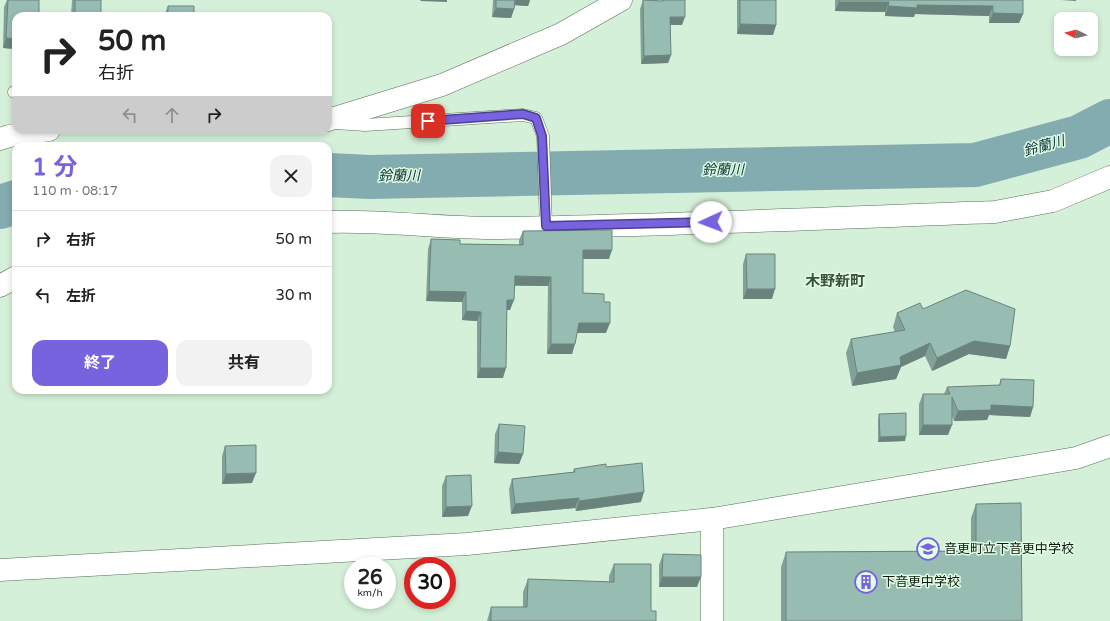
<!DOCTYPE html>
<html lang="ja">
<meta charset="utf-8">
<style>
:root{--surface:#fff;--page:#f2f2f2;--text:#222;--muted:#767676;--line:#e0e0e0;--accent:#7763de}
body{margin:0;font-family:"Varela Round","Noto Sans JP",sans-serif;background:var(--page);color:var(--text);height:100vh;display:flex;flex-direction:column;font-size:15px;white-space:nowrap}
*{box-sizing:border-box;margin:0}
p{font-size:13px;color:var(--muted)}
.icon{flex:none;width:22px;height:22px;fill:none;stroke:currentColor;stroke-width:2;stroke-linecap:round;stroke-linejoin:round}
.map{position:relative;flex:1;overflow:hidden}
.drawer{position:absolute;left:12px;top:142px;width:320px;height:252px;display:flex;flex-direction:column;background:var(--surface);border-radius:12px;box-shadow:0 2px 6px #0003}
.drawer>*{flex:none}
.top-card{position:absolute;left:12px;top:12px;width:320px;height:122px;border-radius:12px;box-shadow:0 2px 6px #0003;background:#fff;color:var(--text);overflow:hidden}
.needle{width:26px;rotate:276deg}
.buttons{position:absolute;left:1054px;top:12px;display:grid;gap:8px}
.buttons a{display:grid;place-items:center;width:44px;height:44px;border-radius:8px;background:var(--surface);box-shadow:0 2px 6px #0003;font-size:20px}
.speed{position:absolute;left:344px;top:557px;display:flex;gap:8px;font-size:20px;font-weight:700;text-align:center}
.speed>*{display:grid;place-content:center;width:52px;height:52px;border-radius:50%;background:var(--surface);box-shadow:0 2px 6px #0003;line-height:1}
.speed small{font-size:10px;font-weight:400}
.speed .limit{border:6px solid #d22;background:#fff;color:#111}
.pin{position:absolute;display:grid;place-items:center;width:34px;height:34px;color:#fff;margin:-17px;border-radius:8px;box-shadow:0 2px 6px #0006}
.me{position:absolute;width:44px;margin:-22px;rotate:268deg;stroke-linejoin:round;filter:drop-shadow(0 0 3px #0008)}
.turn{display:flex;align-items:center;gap:14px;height:84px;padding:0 20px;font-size:18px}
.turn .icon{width:52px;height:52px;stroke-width:2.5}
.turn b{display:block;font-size:28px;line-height:34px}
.lanes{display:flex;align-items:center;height:38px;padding:0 20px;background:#0003;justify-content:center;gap:20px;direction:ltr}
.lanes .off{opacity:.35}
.round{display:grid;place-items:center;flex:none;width:42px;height:42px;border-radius:12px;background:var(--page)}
.headline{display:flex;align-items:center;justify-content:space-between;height:68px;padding:0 20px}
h1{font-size:24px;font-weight:700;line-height:30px;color:var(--accent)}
.button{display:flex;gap:8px;margin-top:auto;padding:8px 20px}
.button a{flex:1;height:46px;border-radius:12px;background:var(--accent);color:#fff;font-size:16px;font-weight:700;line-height:46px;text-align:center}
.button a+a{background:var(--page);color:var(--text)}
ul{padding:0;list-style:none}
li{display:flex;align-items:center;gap:12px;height:56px;padding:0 20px;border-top:1px solid var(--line)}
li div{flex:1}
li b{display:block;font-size:15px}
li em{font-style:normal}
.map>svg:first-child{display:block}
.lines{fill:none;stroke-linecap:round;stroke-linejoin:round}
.river{stroke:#82acaf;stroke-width:44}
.service-casing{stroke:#576e59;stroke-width:13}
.minor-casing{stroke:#576e59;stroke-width:23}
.tertiary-casing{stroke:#576e59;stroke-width:23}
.service{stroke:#fff;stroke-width:12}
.minor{stroke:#fff;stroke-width:22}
.tertiary{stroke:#fff;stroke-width:22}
.wall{fill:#82a299}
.shaded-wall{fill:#6a847d}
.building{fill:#97bcb2;stroke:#6a847d}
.route-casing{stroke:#4d4090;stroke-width:10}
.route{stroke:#7763de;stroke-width:7}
.labels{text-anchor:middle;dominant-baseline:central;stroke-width:3;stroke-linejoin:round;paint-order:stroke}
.poi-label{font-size:13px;fill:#0e170f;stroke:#e2fde5;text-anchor:start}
.water-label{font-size:14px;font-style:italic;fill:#083337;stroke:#e2fde5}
.quarter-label{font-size:15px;font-weight:bold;fill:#3b513d;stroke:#e2fde5}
</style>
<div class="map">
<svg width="1110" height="621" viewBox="0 0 1110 621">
<rect width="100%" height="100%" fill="#d5f0d8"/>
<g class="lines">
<path class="river" d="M328,175L370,177L975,165L1079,137L1110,121
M0,207L16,202"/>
<g class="service-casing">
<path id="service" d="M14,92L16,93
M336,123L365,125L523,115L536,118L543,136L546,226"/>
</g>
<g class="minor-casing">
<path id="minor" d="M328,120L442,85L561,34L621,0
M0,139L9,136L49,130
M328,222C383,220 437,228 492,228C660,226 828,218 995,212L1053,201L1110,177
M0,286L16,277
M712,621V519"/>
</g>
<g class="tertiary-casing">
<path id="tertiary" d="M0,570L467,544L712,519L1076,458L1110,446"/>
</g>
<use href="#service" class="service"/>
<use href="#minor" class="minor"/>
<use href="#tertiary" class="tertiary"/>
</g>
<path class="wall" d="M7,0H39L16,16V49L3,48L4,7Z
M72,0H101V16H71Z
M493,0H530L528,6L514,5V9L511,18L492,17Z
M643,0L662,1V0H685L682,25H670L671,55L668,63L641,64L640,9Z
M737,0H776V25L773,35L737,34Z
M835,0H1023V14L1019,23H989V16L915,14L914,17L885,16V12L835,11Z
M168,6L194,14L282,16H164Z
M523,231L609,259H583V293L604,302L606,333H577L572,354H547L548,286H514L510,310H506L503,378H477V321L462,320V302L426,301L428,249L431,239L460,244L519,245V240Z
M746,254L772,299H743V264Z
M923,309L1010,346L1006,359L969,354L932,371L925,356L901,367L896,379L852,386L846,353L851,339L895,332L893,327L897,313Z
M1001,379L1033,407L1030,417L989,415L987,420L954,421L952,416L948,435H919V404L923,394H944L947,387L999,385Z
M879,414L905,441L878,442V419Z
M499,424L523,454L519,464L494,463L495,434Z
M225,446L252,483L222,484V456Z
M606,467L641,502L576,511L575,508L511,514L509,489L512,479L573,472L574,469Z
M446,476L468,516L442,517V486Z
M976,504L1022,621H781V567L786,552L971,551V518Z
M663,554L697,587H659V565Z
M614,564L651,611L656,621H487L491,607H523V592L528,579L609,582V576Z"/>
<path class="shaded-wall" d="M421,0H447V2L420,1Z
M513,0H530L528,6L512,5Z
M1061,0H1076V1Z
M839,2H889L885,12L835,11Z
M917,5L993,6L989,16L915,14L914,17L885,16L888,6Z
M496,8L514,9L511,18L492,17Z
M993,13L1023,14L1019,23H989Z
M670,17H685L682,25H667Z
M740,24L776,25L773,35L737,34Z
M6,38L16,39V49L3,48Z
M671,55L668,63L641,64L644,56Z
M583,250H612L609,259H580Z
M515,276L551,277L548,286L511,285Z
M747,289H775L772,299H743Z
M429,291L466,292L462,302L426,301Z
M507,300H514L510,310H503Z
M466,311L481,312L477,321L462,320Z
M579,323H610L606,333H575Z
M974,341L1010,346L1006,359L969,354L932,371L937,358Z
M930,343L925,356L901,367L896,379L852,386L857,373L900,357Z
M551,344H575L572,354H547Z
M480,368H506L503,378H477Z
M991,405L1033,407L1030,417L989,415L987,420L954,421L958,411Z
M923,425H952L948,435H919Z
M906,436L905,441L878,442L880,437Z
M498,452L523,454L519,464L494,463Z
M256,473L252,483L222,484L226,474Z
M644,492L641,502L576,511L579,501Z
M579,498L575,508L511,514L515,504Z
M472,506L468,516L442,517L446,507Z
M662,577H701L697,587H659Z"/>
<path class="building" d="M8,0H39V16H16V39L6,38Z
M75,0H101V16H75Z
M496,0H515L514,9L496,8Z
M643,0L663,1V0H685V17H670L671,55L644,56Z
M740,0H776V25L740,24Z
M839,0H1023V14L993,13V6L917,5V8L888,6L889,2H839Z
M168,6H194V14L282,15V16H168Z
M612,230V250H583V293L604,294V302H610V323H579L575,344H551V277L515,276L514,300H507L506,368H480L481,312L466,311V292L429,291L431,239L460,240V244L523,245V231Z
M746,254H775V289H747Z
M966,290L1015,309L1010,346L974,341L937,358L930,343L900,357L901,365L857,373L851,339L905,330L897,313L920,303L923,309Z
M1001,379L1034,380L1033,407L991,405V410L958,411L952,397V425H923V394H950L947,387L1000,385Z
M906,413V436L880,437L879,414Z
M499,424L525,426L523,454L498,452Z
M256,445V473L226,474L225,446Z
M642,463L644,492L579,501V498L515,504L512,479L575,472L574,469L606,464V467Z
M471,475L472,506L446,507V476Z
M1021,503L1022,621H786V552L976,551V504Z
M663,554L701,555V577H662Z
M614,564H651V611H656V621H491V607H527L528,579L614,582Z"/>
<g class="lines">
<g class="route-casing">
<path id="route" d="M428,121L523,114L536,118L542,136L546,226L711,222"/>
</g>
<use href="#route" class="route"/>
</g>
<defs>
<g id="school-ring" transform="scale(1.15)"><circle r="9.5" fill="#e2fde5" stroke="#7763de" stroke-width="1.5"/><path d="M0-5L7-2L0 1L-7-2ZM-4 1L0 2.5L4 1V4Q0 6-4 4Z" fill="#7763de"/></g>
<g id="building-ring" transform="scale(1.15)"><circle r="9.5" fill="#e2fde5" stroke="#7763de" stroke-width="1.5"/><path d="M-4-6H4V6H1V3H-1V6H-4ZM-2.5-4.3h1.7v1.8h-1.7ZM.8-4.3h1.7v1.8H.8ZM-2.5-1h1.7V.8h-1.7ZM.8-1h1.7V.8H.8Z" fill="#7763de"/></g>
</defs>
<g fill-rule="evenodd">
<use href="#school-ring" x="928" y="549"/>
<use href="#building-ring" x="866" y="582"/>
</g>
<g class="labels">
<g class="poi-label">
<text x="944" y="549">音更町立下音更中学校</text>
<text x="882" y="582">下音更中学校</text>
</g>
<g class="water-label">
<text transform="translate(1044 146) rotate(-16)">鈴蘭川</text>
<text transform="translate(723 170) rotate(-1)">鈴蘭川</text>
<text transform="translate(399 176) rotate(-1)">鈴蘭川</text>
</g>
<g class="quarter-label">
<text x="835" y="281">木野新町</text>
</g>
</g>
</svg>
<div class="buttons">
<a><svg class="needle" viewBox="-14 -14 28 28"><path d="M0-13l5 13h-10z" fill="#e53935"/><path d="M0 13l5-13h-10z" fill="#767676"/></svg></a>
</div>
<div class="speed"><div>26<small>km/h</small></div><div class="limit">30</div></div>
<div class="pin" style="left:428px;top:121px;background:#d93025"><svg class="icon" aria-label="arrive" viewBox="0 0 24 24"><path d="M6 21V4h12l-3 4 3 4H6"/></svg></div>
<svg class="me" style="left:711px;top:222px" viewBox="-20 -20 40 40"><circle r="19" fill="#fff"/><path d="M0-13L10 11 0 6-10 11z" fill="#7763de"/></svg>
<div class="top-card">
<div class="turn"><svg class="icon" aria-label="right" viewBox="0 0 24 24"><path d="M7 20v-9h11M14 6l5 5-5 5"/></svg><div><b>50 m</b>右折</div></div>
<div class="lanes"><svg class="icon off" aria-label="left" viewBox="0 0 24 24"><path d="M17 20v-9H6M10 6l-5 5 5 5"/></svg><svg class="icon off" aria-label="ahead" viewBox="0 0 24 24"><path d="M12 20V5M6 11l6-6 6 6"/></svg><svg class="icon" aria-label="right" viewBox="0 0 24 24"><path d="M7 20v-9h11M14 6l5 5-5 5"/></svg></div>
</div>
<section class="drawer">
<div class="headline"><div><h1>1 分</h1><p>110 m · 08:17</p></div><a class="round"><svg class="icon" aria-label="close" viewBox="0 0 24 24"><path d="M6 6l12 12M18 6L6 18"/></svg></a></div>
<ul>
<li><svg class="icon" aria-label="right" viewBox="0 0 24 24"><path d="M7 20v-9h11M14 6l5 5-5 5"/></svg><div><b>右折</b></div><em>50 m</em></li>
<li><svg class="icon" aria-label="left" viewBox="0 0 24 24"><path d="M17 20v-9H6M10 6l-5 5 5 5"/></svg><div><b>左折</b></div><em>30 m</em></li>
</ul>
<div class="button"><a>終了</a><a>共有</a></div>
</section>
</div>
